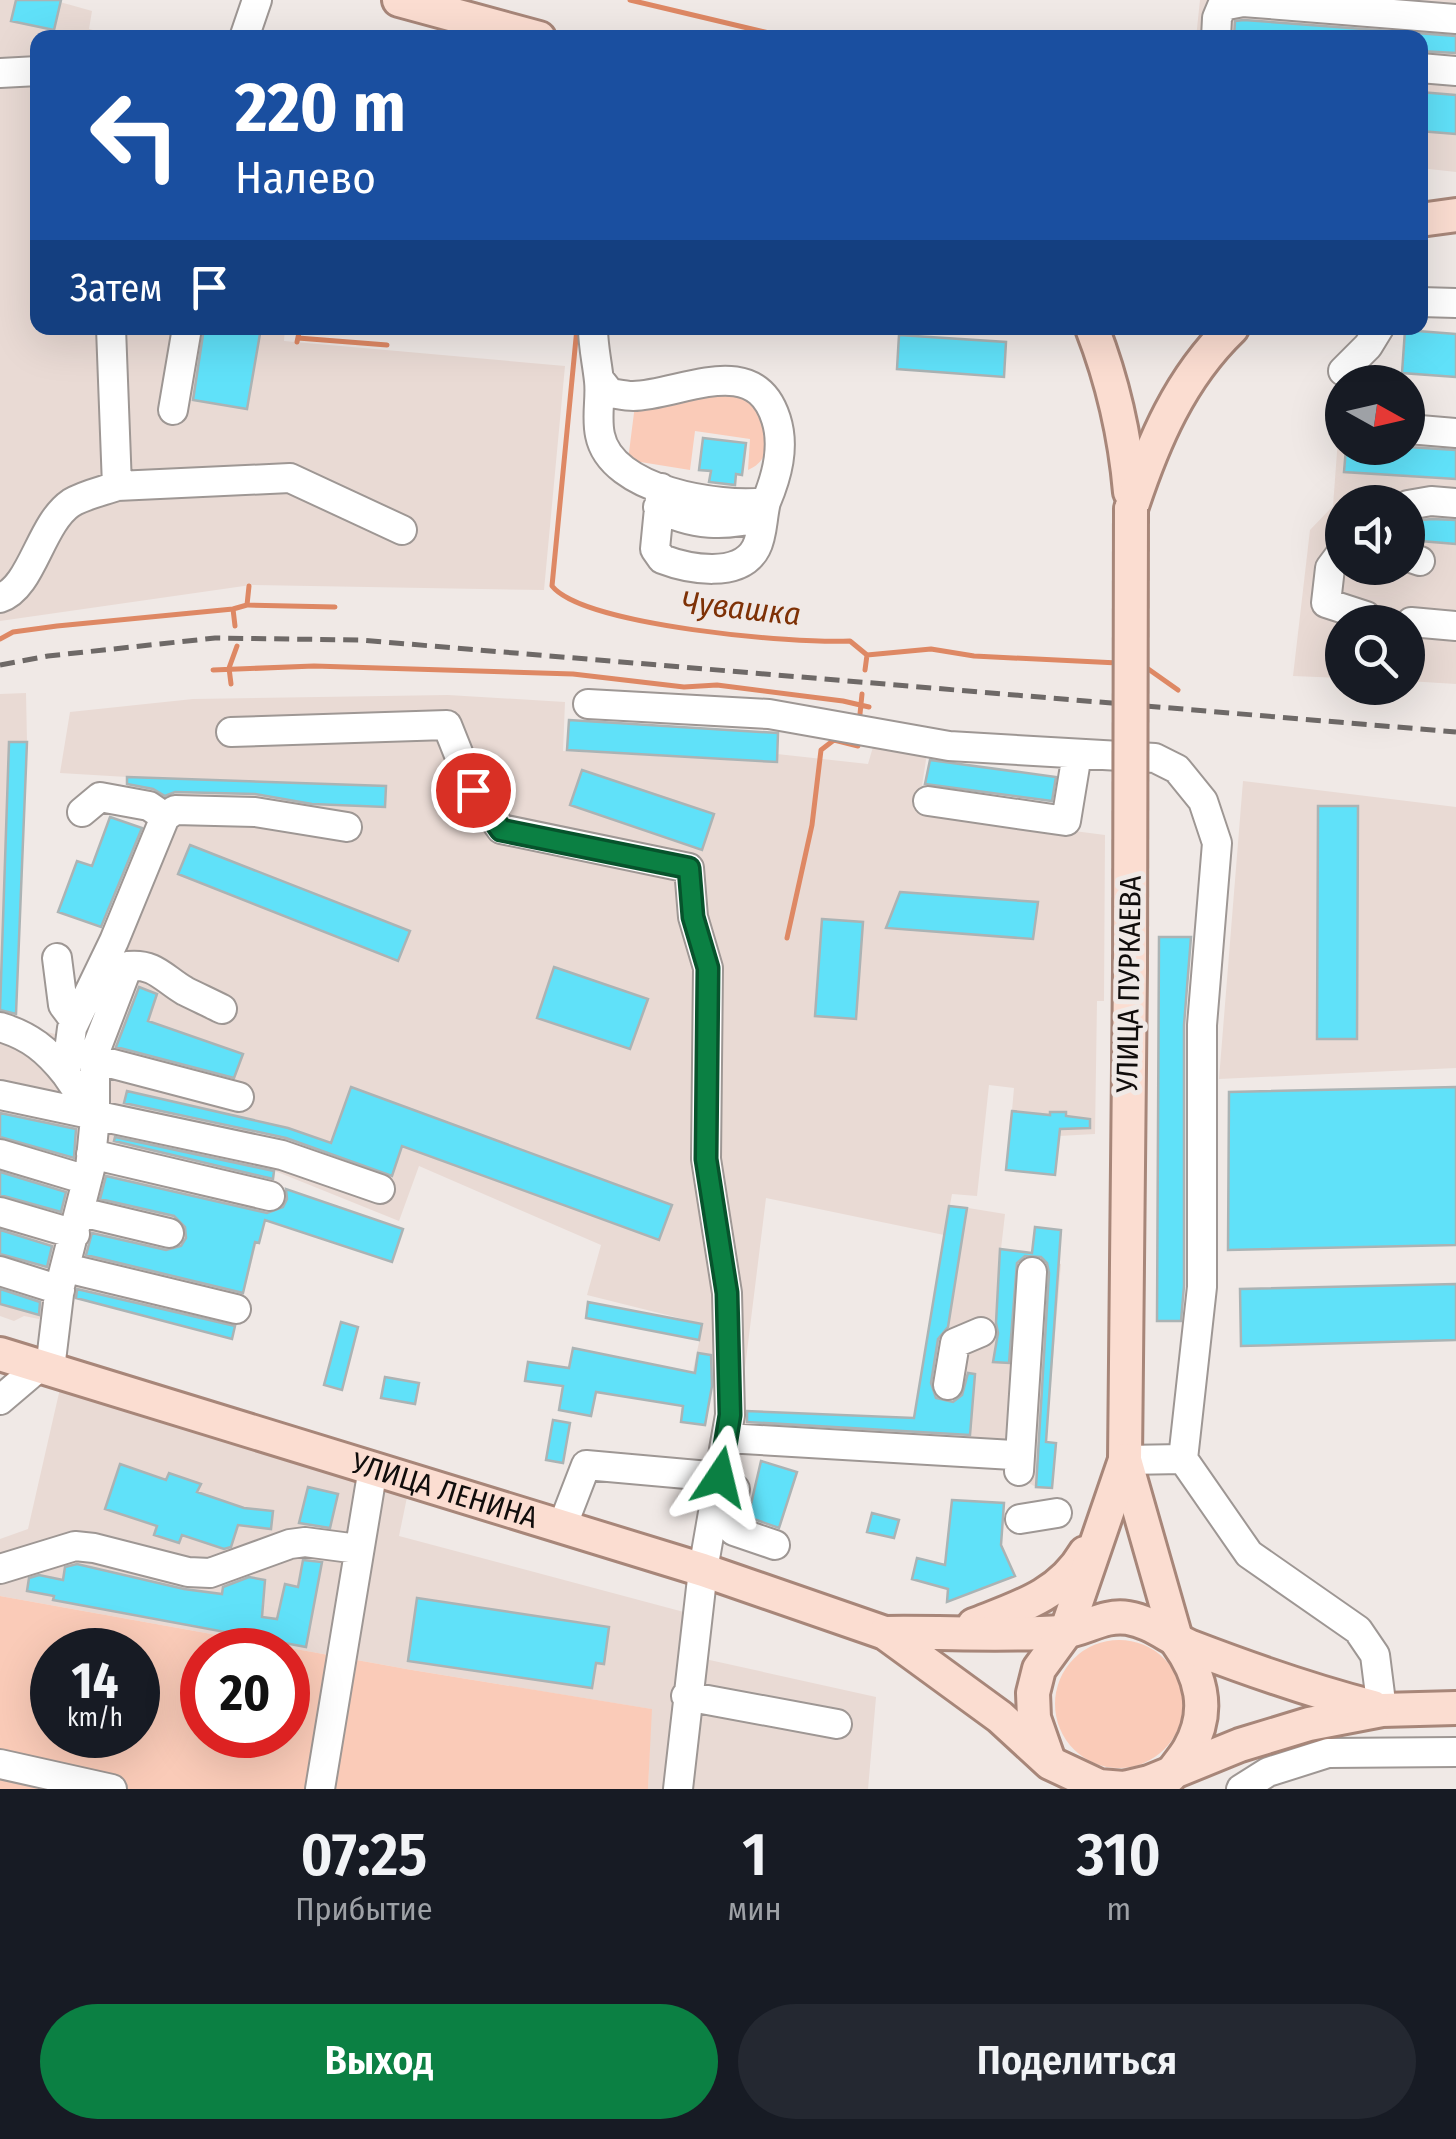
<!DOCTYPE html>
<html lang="ru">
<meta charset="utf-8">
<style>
:root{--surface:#171b24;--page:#242831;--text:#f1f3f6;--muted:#9ea1a6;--accent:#0b8043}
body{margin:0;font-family:"Fira Sans Condensed",sans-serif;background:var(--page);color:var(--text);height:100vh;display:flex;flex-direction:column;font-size:38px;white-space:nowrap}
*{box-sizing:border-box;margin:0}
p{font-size:32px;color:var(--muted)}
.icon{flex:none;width:55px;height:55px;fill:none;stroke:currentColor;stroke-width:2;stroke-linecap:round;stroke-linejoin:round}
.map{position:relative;height:1789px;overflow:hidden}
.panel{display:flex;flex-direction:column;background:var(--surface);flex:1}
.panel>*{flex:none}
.hud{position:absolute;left:30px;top:30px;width:1398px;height:305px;border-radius:20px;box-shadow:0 10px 40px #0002;background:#1a4fa0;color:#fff;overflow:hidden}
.needle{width:65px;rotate:98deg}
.controls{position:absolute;left:1325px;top:365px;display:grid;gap:20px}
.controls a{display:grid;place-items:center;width:100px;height:100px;border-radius:50%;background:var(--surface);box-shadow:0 10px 40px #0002;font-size:50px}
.speed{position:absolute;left:30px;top:1628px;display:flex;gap:20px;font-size:50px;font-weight:700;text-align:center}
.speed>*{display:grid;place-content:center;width:130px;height:130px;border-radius:50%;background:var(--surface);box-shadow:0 10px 40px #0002;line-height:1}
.speed small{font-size:25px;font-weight:400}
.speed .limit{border:15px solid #d22;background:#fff;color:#111}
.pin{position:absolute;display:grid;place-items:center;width:85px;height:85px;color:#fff;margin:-42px;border:5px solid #fff;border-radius:50%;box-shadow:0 2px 10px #0007}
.me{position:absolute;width:110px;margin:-55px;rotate:10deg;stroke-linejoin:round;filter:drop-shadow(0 0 8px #0008)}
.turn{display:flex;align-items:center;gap:35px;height:210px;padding:0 40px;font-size:45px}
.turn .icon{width:130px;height:130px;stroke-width:2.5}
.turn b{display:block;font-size:70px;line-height:85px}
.then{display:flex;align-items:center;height:95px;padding:0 40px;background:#0003;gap:20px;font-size:38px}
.eta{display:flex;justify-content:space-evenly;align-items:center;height:170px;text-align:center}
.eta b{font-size:60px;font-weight:600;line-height:70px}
.button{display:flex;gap:20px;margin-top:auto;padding:20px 40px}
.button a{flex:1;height:115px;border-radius:60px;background:var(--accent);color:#fff;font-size:40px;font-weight:600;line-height:115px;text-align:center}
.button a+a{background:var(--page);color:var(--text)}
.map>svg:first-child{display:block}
.built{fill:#e9dad4;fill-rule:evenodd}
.green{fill:#facbb8;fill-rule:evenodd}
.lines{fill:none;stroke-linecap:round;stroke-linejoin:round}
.stream{stroke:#de8864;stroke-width:5}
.building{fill:#60e1f9;stroke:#abb3b4;stroke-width:2.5}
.minor-casing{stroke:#9e9794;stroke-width:32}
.major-casing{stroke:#a78679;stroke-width:38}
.minor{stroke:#fff;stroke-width:28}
.major{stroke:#fbddd1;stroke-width:32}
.rail{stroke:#6e6967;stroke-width:5;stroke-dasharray:15 8;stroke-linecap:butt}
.major-bridge-casing{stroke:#a78679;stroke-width:38;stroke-linecap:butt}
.major-bridge{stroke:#fbddd1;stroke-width:32}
.route-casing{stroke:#07532c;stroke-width:25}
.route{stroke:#0b8043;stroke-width:18}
.labels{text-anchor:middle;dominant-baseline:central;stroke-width:10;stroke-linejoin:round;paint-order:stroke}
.street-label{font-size:30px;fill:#100d0c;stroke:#f0e9e6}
.water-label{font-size:32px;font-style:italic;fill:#7e3106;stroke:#f0e9e6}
</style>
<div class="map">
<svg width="1456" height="1789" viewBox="0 0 1456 1789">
<rect width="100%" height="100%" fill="#f0e9e6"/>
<path class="built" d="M0,0H53L92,11L89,29L121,37L38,38V328H285L284,341L565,366L544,590L251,585L0,621Z
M1200,0H1456V172L1420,168V38H1196Z
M1340,412L1342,448H1408V416L1456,419V684L1408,681V622H1342V678L1293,676L1310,530L1333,506ZM1342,502H1408V568H1342Z
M26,693L27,742L15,1024L83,1041L90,1017L169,840L127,795V777L60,773L70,712L193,699L448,695L565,702L563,751L776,762L777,754L868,764L875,740L928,747L918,811L1105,835L1104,1001H1097L1095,1134L1059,1136L1034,1113L1012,1111L1014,1088L989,1085L977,1196L952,1194L950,1205L1005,1214L1001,1249L1032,1255V1260L1061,1264L1046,1442L1052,1488L1036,1487L985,1459L745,1426V1411L914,1418L944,1235L766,1198L742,1392L690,1384L703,1324L587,1295L601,1245L419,1166L399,1221L275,1171L232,1339L66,1296L39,1319L24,1316L14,1321L0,1316V694Z
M1243,781L1456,807V1068L1219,1079Z
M64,1371L412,1473L399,1536L710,1619L705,1659L876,1697L868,1789H648L651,1709L412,1670L0,1596V1539L28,1529Z"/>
<path class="green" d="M717,387L765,406C766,430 775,459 748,470L750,439L695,431L690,470L628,460L635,405Z
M0,1596L412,1670L652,1709L648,1789H0ZM52,1650H138V1735H52ZM202,1650H288V1735H202Z
M1055 1704a64 64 0 1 1 128 0a64 64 0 1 1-128 0Z"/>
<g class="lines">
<path class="stream" d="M630,0L790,38
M358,38V36
M577,328L552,586C584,626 796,644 850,641L867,655L931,649L974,656L1118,663
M298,338L387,345
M297,342L300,328
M248,605L335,607
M233,609L235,626
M0,639L13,632L57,626L233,609L247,605L249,586
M1144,666L1178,690
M213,670L314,666L573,674L684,687L717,685L843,701L869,707
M865,670L867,655
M231,684L229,668L237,646
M860,714L862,694
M787,938L812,825L821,750L834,740L858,746V743"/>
</g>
<path class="building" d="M16,0H61L54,30L11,21Z
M1244,20L1456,36V53L1420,51V38H1234L1235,21Z
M1420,92L1456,95V134L1420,131Z
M204,328H261L247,409L193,400Z
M1405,330L1456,334V377L1402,373Z
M899,335L1006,342L1004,377L897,369Z
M703,438L746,443L742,475L736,474L735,485L709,482L711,471L699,470Z
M1346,448L1408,447L1456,450V479L1344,472Z
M1432,519L1456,520V544L1421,541L1422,520Z
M569,720L778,733L777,762L567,750Z
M9,742H27L16,1014L0,1010Z
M930,760L1056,777L1052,801L925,784Z
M582,770L714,814L702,850L570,805Z
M127,777L386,786L385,807L312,804L255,794L175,792L165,796L153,789L127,784Z
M1318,806H1358L1357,1039H1317Z
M110,817L142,828L101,927L58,912L77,861L92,866Z
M190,845L410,931L398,961L178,874Z
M900,892L1038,902L1033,939L886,928Z
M822,919L863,922L856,1019L815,1016Z
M1159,937H1191L1184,1025V1286L1181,1321H1157Z
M554,967L648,999L630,1049L537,1018Z
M139,987L157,994L148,1021L243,1054L234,1078L116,1047Z
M351,1087L672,1205L659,1240L402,1146L392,1176L286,1138L124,1103L127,1091L288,1128L331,1143Z
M1456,1087V1245L1228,1250L1229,1092Z
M1012,1111L1050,1115V1112H1066V1116L1090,1119V1128L1060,1129L1055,1175L1006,1170Z
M0,1113L76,1129L74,1158L0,1137Z
M115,1137L274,1171L273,1179L114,1141Z
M0,1172L66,1192L61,1212L0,1195Z
M106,1176L267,1213L283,1207L287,1199L286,1189L403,1229L392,1262L265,1220L259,1243L255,1242L243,1293L86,1255L92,1233L166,1250L181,1246L186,1238L185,1227L174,1216L100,1199Z
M949,1206L967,1208L948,1327L938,1339L931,1383L936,1398L953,1402L962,1395L968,1373L975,1374L970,1435L747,1422V1411L914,1418Z
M1035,1227L1061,1230L1046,1442L1056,1443L1052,1488L1036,1487L1049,1273L1047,1263L1041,1257L1025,1256L1017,1263L1009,1363L993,1362L998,1333L996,1323L1000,1249L1032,1253Z
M0,1230L52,1246L47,1267L0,1254Z
M1456,1284V1340L1241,1346L1240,1289Z
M0,1289L40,1302L39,1315L0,1304Z
M77,1289L235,1326L232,1339L76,1298Z
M588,1302L702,1324L699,1340L586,1318Z
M341,1322L358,1327L342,1390L324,1385Z
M573,1348L695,1373L698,1353L711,1355L712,1386L705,1425L681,1422L683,1406L596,1392L591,1416L559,1410L563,1386L525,1381L528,1362L569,1368Z
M385,1377L419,1383L415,1404L381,1398Z
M553,1420L570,1423L563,1463L546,1460Z
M761,1461L797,1472L779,1528L748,1517Z
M120,1464L166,1480L169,1473L201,1484L197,1492L244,1508L273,1511L271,1529L238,1525L231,1547L224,1549L182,1535L179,1543L154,1535L157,1526L105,1509Z
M308,1487L338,1494L330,1528L299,1523Z
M952,1500L1004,1503L1001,1545L1015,1576L947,1602L948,1589L912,1579L917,1558L945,1565Z
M872,1513L899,1520L894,1538L867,1532Z
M303,1560L322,1562L306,1647L53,1600L54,1596L27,1591L29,1578L39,1575L63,1580L65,1567L77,1564L184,1589L222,1594L223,1587L249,1577L265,1580L262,1617L277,1619L285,1584L298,1587Z
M417,1598L609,1627L604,1664L596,1663L592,1688L408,1661Z"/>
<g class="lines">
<g class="minor-casing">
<path id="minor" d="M244,38L257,0
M1216,38L1217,18L1222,6L1243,2L1456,19
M1420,68L1456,71
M0,73L38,71
M1420,302L1456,303
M111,328L117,486L290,478L402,530
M593,328C593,346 597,362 599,381C601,398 596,417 600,435C611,491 719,508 766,502C777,476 785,447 776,419C754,350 681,395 633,396C626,396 617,394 610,393L599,379
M1343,371L1368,346L1379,328
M173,410L187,328
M1408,429L1456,433
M661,488L655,549L662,559C688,569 740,579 756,548C763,535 762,517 766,502
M1408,505L1431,501L1456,503
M658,507C690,526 728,527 762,516
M1342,552L1330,568L1326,603L1366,616
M1408,557L1420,561
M0,598C32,588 40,524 71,503C84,495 103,491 117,486
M1411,622L1456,626
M588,704L769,714L949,746L1155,758L1177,769L1203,801L1217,843L1202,1025V1287L1183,1459
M231,732L447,725L473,790L501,829L689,868L693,917L708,968L706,1159L727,1293L730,1415L703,1570L678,1789
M928,801L1066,821L1077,754
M82,812L100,797L149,806L165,817
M57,958L63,1005L75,1021
M0,1027C30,1036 47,1050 66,1074
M94,1059L239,1097
M0,1095L282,1155L380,1189
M94,1115L66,1074L72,1028L114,941L165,817L175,810L255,812L347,827
M0,1154L87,1180
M91,1154L270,1196
M0,1212L75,1234
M81,1212L169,1233
M66,1268L236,1309
M0,1271L60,1290
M50,1369L60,1286L90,1169L95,1117V1052L128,966C155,963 164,979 185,991C197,997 210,1003 222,1009
M948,1385L955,1343L981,1332
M0,1400L40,1366
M726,1438L1013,1455
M1125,1460L1183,1459L1249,1554L1358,1630L1375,1655L1382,1710
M1019,1471L1032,1272
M735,1489L729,1521L734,1531L775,1545
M1020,1519L1057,1513
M562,1527L586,1465L720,1477
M0,1569L75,1546L94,1548L188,1572L210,1573L290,1544L305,1542L358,1549
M686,1696L837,1724
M0,1764L112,1789
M320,1789L373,1468
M1241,1789L1268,1772L1328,1753L1456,1752"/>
</g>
<g class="major-casing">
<g id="major">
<path d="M399,0L539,38"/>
<path d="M1420,220L1456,215"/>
<path d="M1092,328C1113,382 1125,434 1130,492"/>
<path d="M1131,509C1153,442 1180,378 1232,328"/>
<path d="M1130,970L1125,1460L1177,1642C1201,1675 1211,1711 1189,1749C1184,1758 1176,1766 1170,1776"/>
<path id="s1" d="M0,1354L703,1570L885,1633L1000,1717L1050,1763L1099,1786L1124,1788L1149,1782L1240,1745L1309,1724L1382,1710L1456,1708"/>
<path d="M974,1625C1017,1608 1060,1596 1085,1553"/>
<path d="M885,1633C943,1632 1003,1636 1062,1632C1085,1630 1103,1614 1128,1618C1152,1622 1169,1638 1191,1647C1251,1670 1311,1691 1373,1707"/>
<path d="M1048,1758L1034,1718L1033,1693L1039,1669L1066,1632L1125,1460"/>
</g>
</g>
<use href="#minor" class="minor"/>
<use href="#major" class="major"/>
<path class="rail" d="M0,665L48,656L215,638L360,640L1456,732"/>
<g class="major-bridge-casing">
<path id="major-bridge" d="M1130,970L1131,509"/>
</g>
<use href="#major-bridge" class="major-bridge"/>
</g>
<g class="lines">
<g class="route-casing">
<path id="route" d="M473,790L501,830L689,868L693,917L708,968L706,1159L727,1293L730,1415L720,1477"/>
</g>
<use href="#route" class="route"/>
</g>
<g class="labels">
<g class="street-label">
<text transform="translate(1129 984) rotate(-89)">УЛИЦА ПУРКАЕВА</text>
<text stroke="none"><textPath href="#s1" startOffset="465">УЛИЦА ЛЕНИНА</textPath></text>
</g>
<g class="water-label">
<text transform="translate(741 608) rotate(6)">Чувашка</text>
</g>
</g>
</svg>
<div class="controls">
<a><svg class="needle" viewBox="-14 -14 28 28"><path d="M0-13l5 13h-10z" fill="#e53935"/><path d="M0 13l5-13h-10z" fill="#9ea1a6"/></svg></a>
<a><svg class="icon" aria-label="sound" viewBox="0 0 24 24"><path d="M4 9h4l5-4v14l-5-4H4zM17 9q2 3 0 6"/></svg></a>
<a><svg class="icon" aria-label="search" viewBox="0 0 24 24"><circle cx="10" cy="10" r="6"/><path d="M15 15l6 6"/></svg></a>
</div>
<div class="speed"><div>14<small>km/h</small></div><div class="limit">20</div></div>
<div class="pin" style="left:473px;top:790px;background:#d93025"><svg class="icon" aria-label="arrive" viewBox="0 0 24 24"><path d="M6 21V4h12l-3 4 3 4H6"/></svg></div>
<svg class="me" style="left:720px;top:1477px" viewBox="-20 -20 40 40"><path d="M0-17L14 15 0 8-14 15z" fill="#0b8043" stroke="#fff" stroke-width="4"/></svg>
<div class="hud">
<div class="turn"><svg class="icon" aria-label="left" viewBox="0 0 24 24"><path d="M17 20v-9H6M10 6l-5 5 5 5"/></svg><div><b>220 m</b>Налево</div></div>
<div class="then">Затем<svg class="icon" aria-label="arrive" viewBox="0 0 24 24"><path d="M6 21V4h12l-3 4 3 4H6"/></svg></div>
</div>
</div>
<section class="panel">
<div class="eta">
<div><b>07:25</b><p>Прибытие</p></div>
<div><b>1</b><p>мин</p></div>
<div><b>310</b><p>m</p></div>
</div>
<div class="button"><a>Выход</a><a>Поделиться</a></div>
</section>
